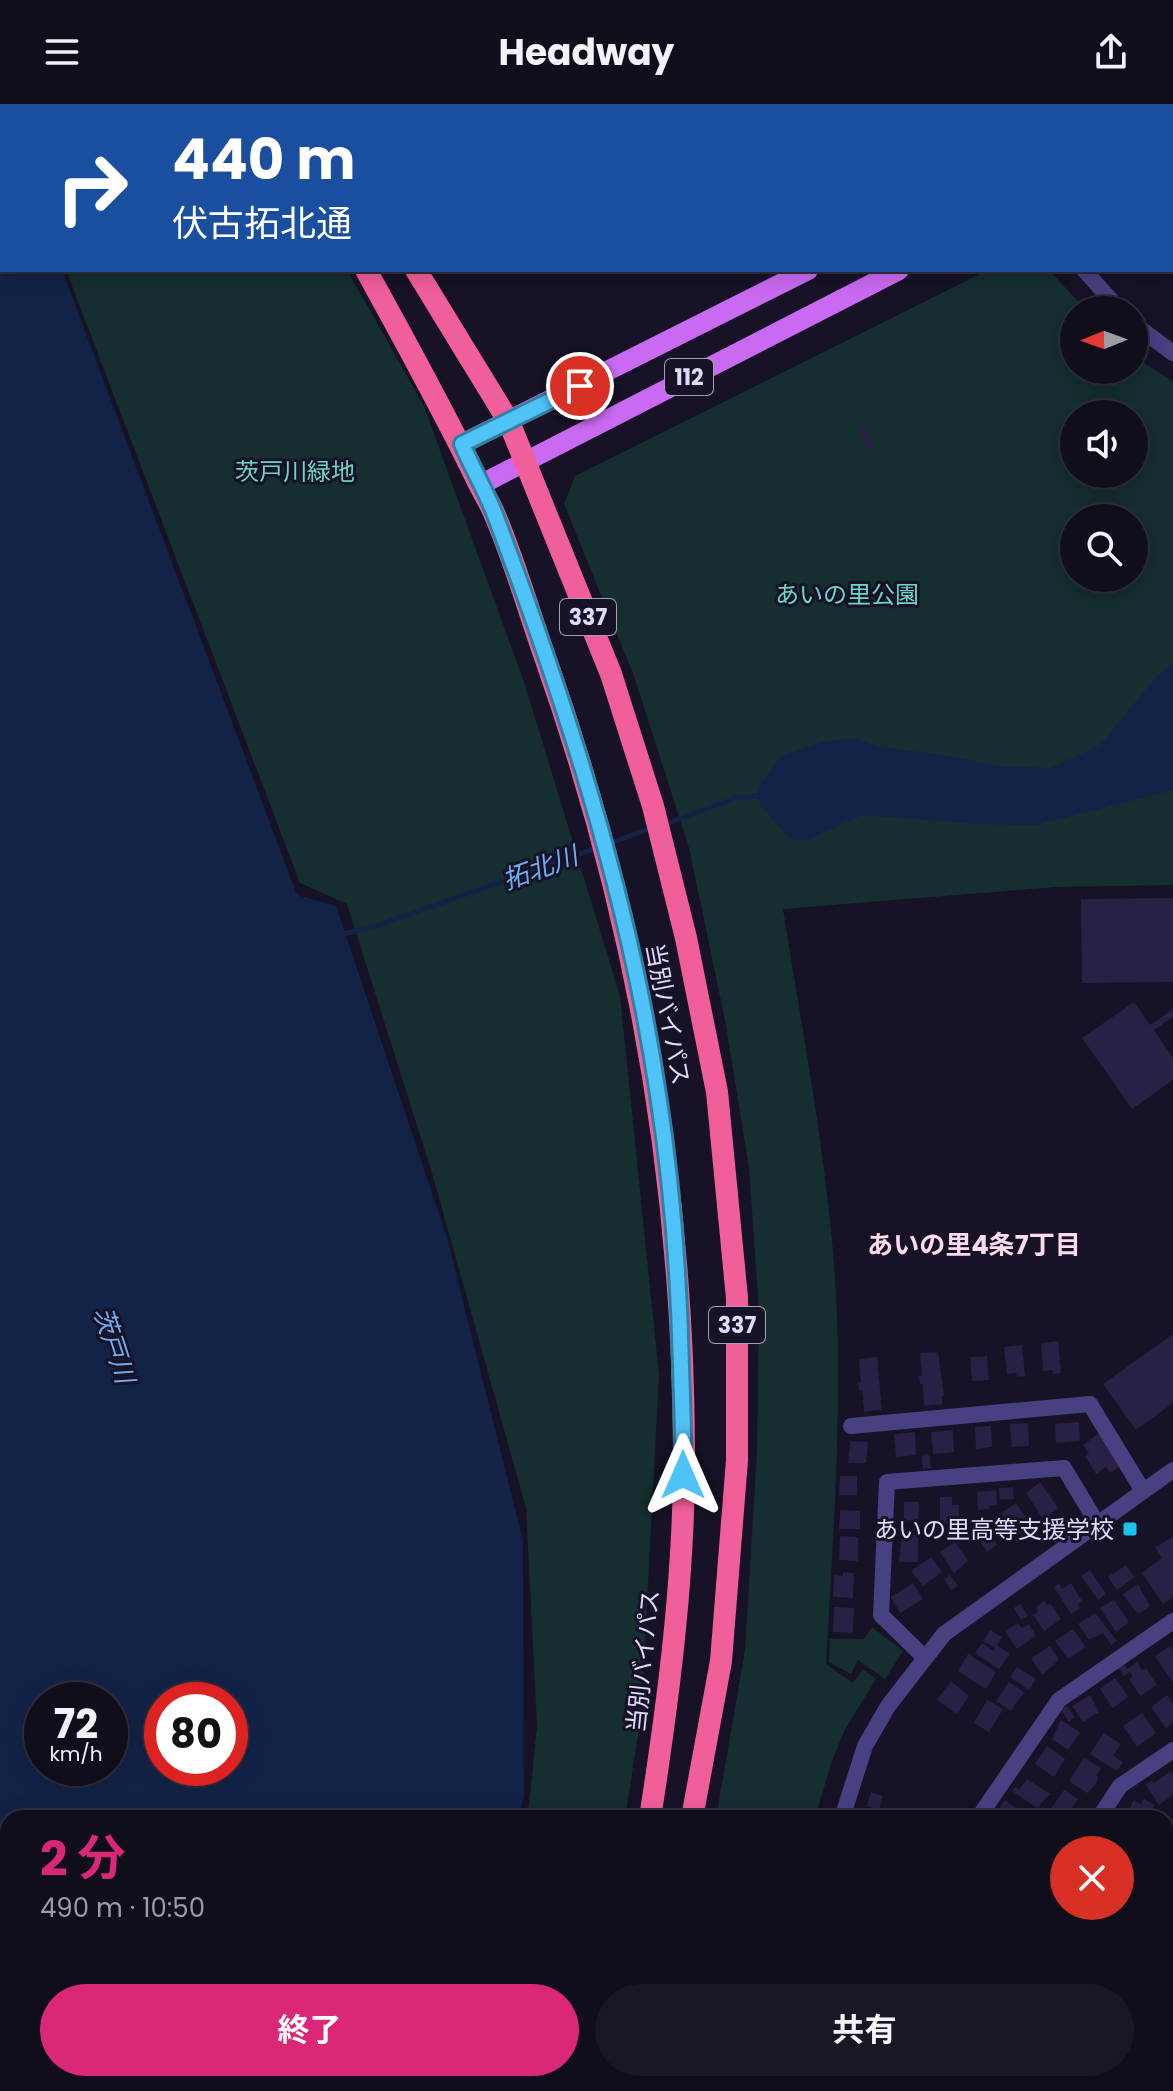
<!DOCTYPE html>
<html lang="ja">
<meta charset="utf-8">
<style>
:root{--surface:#110e1c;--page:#1a1725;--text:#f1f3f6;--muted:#9c9ca3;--line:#302e3b;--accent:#db2777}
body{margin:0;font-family:Poppins,"Noto Sans JP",sans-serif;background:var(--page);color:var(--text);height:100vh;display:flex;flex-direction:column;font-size:30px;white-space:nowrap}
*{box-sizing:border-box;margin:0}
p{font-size:26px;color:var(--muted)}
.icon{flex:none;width:44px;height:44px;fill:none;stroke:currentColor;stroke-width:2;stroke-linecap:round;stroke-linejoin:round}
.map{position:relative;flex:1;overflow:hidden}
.drawer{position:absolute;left:0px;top:1706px;width:1174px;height:282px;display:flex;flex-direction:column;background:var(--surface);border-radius:24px 24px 0 0;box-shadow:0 4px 20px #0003,0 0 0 2px var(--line)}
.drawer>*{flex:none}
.guide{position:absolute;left:0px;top:0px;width:1174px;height:168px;box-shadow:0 4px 20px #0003,0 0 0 2px var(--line);background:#1a4fa0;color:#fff;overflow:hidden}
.needle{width:52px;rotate:269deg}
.controls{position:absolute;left:1060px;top:192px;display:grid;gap:16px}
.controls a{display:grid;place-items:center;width:88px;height:88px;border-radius:50%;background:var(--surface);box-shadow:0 4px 20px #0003,0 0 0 2px var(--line);font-size:40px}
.speed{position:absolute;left:24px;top:1578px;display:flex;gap:16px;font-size:40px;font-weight:700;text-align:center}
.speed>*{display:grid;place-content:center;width:104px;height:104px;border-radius:50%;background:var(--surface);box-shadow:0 4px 20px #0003,0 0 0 2px var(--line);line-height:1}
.speed small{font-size:20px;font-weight:400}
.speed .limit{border:12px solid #d22;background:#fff;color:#111}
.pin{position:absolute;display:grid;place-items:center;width:68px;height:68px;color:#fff;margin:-34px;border:4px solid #fff;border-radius:50%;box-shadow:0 2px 8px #0007}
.me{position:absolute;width:88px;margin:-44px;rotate:0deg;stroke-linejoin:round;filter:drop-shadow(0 0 6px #0008)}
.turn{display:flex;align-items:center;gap:28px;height:168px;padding:0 40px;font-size:36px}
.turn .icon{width:104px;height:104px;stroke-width:2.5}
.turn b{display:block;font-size:56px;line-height:68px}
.round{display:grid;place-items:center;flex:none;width:84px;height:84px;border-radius:42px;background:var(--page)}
.summary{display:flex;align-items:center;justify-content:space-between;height:136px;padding:0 40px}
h1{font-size:48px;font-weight:700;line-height:60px;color:var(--accent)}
.button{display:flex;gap:16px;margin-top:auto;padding:16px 40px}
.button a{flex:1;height:92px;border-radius:48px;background:var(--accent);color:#fff;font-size:32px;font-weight:700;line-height:92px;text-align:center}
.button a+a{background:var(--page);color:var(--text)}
header{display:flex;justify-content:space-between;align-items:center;height:104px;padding:0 40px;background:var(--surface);font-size:36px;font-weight:700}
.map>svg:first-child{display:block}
.green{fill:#152e2f;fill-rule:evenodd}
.water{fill:#132348;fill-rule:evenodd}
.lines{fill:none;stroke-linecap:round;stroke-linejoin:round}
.stream{stroke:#132348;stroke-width:5}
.building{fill:#2a1f45}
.minor{stroke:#484181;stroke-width:16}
.major{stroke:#ca6af2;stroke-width:20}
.highway{stroke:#f15f9a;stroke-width:22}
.route-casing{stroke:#337fa1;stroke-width:20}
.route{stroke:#4fc3f7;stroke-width:14}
.poi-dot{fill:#16c5eb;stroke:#171226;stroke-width:3}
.labels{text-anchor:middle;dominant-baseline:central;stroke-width:6;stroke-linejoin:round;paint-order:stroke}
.shield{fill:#171226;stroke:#a49ebc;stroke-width:2}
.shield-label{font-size:22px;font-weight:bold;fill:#e0dafc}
.park-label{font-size:24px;fill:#6bd6c4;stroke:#171226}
.street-label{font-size:24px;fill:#e0dafc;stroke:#171226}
.poi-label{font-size:24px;fill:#e0dafc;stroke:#171226;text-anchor:end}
.water-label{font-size:26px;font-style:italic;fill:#71acf3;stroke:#171226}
.neighbourhood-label{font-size:26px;font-weight:bold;fill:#fcdbee;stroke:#171226}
</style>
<header><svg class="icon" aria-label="menu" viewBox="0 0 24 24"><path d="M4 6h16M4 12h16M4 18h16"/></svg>Headway<svg class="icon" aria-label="share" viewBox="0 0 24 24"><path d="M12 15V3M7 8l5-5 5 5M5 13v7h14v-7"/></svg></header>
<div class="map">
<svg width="1173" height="1987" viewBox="0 0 1173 1987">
<rect width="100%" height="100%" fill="#171226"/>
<path class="green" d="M7,0H251L253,2H7Z
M66,166H347L424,302L525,581L620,892L659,1271L641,1612L625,1714H524L529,1702L537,1622L526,1404L432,1069L347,800L300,779Z
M988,166H1049L1086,206H1074V266H1134V252L1173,278V781L1056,783L783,805C806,952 837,1101 838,1251C839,1354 832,1457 826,1560L853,1579L863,1565L876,1575L844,1627L830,1663L815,1714H716L745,1546L757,1346L759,1206L749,1064L726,921L689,744L634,572L564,400L575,372ZM1074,310H1134V370H1074ZM1074,414H1134V474H1074Z
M872,1523L903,1547L885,1575L858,1556L851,1570L829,1558L830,1535H864Z
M417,1980H560L558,1987H414Z
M650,1980H739L737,1987H648Z"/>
<path class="water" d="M0,2L2,166H62L297,791L336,802L447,1134L523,1436L524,1695L516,1714H8V1980H411L407,1987H0ZM42,1596H110V1664H42ZM162,1596H230V1664H162Z
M1173,559V686L1036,721L981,720L862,711L808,736L790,735L760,701L757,685L782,651L821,638L854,634L879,643L944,651L999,662L1051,664L1100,641L1156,573Z"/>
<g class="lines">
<path class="stream" d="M665,720L739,693L762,692
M608,740L651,724
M340,831L376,822L599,743"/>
</g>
<path class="building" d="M864,322L873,342L868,345L859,325Z
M1173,794V878L1082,879L1081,795Z
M1134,898L1150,921L1173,905V913L1154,926L1173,954V976L1132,1005L1082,934Z
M1173,1230V1299L1136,1326L1103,1280Z
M1058,1237L1061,1269L1053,1270L1052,1266L1043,1267L1041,1239Z
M1022,1241L1025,1272L1017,1273L1016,1269L1007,1270L1004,1243Z
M938,1248L944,1292H942V1300L924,1302L923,1280H920L919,1272H922L920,1249Z
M987,1252L989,1276L972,1277L970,1253Z
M877,1253L882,1306L864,1308L862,1286H859L858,1278H861L859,1255Z
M1079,1318L1080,1337L1056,1339L1055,1320Z
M1028,1319L1029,1342L1012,1343L1010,1320Z
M991,1322L992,1343L976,1345L975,1323Z
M953,1326L954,1348L933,1350L931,1328Z
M915,1328L916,1351L896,1353L894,1330Z
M1099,1329L1121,1362L1110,1369L1106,1363L1096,1370L1085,1352L1089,1349L1083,1341Z
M850,1337L868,1338L866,1359H848Z
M930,1351L931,1364L923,1365L922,1352Z
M840,1372H857V1391H839Z
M1040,1378L1058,1404L1043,1415L1026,1389Z
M1013,1383L1014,1395L1000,1396L999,1384Z
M996,1386L997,1401L989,1402V1405L978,1406L977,1388Z
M940,1393H952V1401H959V1419L940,1420Z
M904,1398H919L918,1417L904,1416Z
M1016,1399L1031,1421L1020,1430L1017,1426L1015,1428L1001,1409Z
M840,1406L860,1407V1425H839Z
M984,1420L997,1441L987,1448L974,1428Z
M902,1430L918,1431V1458H899Z
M840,1432L858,1433V1457L839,1456Z
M1173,1433V1493L1163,1500L1142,1469L1162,1454L1155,1443Z
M955,1438L968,1457L954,1469L940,1448Z
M931,1453L942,1468L923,1482L911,1467Z
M1126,1461L1135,1473L1117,1486L1108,1473Z
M1090,1466L1106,1490L1098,1496L1081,1472Z
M843,1468L854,1469L853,1494L833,1493L834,1471L843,1472Z
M950,1471L958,1482L951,1486L944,1475Z
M913,1479L923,1495L900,1509L891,1493Z
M1059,1479L1062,1485L1071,1479L1082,1497L1078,1500L1080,1504L1071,1510L1054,1483Z
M1138,1480L1150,1502L1138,1510L1122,1490Z
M1114,1496L1129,1518L1116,1528L1100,1504Z
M1044,1497L1047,1501L1050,1499L1061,1515L1044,1527L1033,1511L1038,1507L1036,1503Z
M1020,1500L1028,1512L1021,1516L1014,1504Z
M834,1503L854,1504L853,1529L833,1528Z
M1095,1509L1117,1537L1111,1541L1103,1529L1089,1536L1078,1520Z
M1018,1519L1022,1524L1029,1520L1036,1532L1017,1545L1005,1527Z
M1073,1525L1086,1543L1068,1555L1055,1537Z
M990,1526L1002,1533L997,1541L1010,1550L999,1565L975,1549L982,1539L994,1547L995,1544L983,1537Z
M1050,1542L1059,1556L1042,1571L1031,1554Z
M1170,1542L1173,1546V1579L1155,1552Z
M968,1550L996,1568L986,1585L958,1567Z
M1137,1558L1142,1566L1146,1564L1157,1581L1140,1592L1129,1575L1133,1573L1130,1568L1124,1572L1118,1563L1123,1559L1127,1565Z
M1017,1563L1036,1575L1029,1586L1010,1573Z
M1115,1574L1128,1593L1113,1604L1100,1585Z
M951,1577L969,1592L957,1610L937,1596Z
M1009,1578L1024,1588L1011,1607L996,1597Z
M1090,1591L1099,1608L1083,1618L1072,1602Z
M1167,1591L1173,1600V1619L1166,1624L1151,1603Z
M987,1596L1003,1605L989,1628L974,1619Z
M1067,1602L1075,1613L1069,1618L1061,1606Z
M1142,1609L1156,1629L1137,1643L1123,1622Z
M1061,1616L1080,1628L1068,1646L1052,1635Z
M1104,1629L1121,1640L1113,1652L1123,1658L1117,1667L1090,1650Z
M1047,1642L1065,1655L1054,1673L1035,1660Z
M1084,1654L1101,1664L1096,1672L1098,1673L1096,1680L1087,1689L1069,1677Z
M1171,1667L1173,1671V1691L1159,1701L1146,1681L1152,1676L1154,1679Z
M1027,1675L1050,1690L1037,1704L1012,1687L1015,1683L1019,1686Z
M1064,1686L1078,1695L1069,1708L1071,1710L1068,1714H1062L1050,1706Z
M871,1688L883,1692L879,1706L867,1702Z
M1144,1695L1155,1701L1148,1714H1124L1134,1696L1141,1700Z
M1005,1696L1019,1706L1013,1714H993Z
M885,1703L907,1710L906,1714H875L877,1709L883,1710Z
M1173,1715V1743L1166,1738V1726Z
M1166,1748L1173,1752L1166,1762L1173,1767V1776L1169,1782L1166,1780Z
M802,1980H821L829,1982L828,1987H800Z
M851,1980H883L881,1987H850Z
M926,1980H942L941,1987H926Z
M960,1980H971L977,1987H957V1981Z
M1067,1980L1089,1983L1088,1987H1066Z"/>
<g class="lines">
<path class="minor" d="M928,0L929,2
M449,2L451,0
M1084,166L1120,206
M1134,220L1173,249
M851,1322L1090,1300L1143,1387
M924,1553L881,1511L887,1378L1064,1364L1097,1419
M842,1714L865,1642L888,1602L944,1530L1173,1366
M978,1714L1059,1596L1173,1517
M1099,1714L1120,1682L1173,1646
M1166,1823L1167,1815L1173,1805
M1166,1973H1173
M768,1987L769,1980
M910,1987L911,1980"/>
<path class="major" d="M1133,2L1137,0
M1172,28L1173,27
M462,340L808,166
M480,381L899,166"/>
<path class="highway" d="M268,0L269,2
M308,0L309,2
M366,166C405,237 444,307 479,380C484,390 490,399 494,409C514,455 528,505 545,553C636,811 683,1071 684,1344C685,1468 669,1592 650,1714
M416,166L509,318L611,570L653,702L686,834L717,988L737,1194V1356L721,1557L692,1714
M586,1987L588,1980
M620,1987L622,1980"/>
</g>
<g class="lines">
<g class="route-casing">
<path id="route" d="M580,282L462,340C472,364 486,387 495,411C566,599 629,793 658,991C672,1081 679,1171 681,1262C682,1298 684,1334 683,1371"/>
</g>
<use href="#route" class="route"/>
</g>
<rect class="poi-dot" x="1122" y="1417" width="16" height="16" rx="4"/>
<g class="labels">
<g class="shield">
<rect x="665" y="255" width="48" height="36" rx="6"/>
<rect x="560" y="495" width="56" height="36" rx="6"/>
<rect x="709" y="1203" width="56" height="36" rx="6"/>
</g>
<g class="shield-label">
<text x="689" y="273">112</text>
<text x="588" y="513">337</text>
<text x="737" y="1221">337</text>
</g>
<g class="park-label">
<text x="295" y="367">茨戸川緑地</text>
<text x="847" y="490">あいの里公園</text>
</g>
<g class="street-label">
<text transform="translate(668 910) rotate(79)">当別バイパス</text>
<text transform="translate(643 1557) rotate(-84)">当別バイパス</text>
</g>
<g class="poi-label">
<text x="1114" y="1425">あいの里高等支援学校</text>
</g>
<g class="water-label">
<text transform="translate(540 764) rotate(-20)">拓北川</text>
<text transform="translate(114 1241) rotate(72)">茨戸川</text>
</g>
<g class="neighbourhood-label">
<text x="974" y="1141">あいの里4条7丁目</text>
</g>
</g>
</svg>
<div class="controls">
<a><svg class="needle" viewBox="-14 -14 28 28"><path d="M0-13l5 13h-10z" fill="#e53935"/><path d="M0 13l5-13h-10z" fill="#9c9ca3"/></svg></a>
<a><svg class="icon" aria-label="sound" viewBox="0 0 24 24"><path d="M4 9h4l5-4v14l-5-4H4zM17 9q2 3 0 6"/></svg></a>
<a><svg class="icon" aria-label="search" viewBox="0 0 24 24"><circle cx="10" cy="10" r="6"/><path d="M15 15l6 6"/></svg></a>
</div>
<div class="speed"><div>72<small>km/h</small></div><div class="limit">80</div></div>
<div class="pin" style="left:580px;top:282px;background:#d93025"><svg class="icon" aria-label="arrive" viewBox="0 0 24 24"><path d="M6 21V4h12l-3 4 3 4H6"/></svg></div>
<svg class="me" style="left:683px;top:1371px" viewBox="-20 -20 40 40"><path d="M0-17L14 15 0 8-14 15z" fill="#4fc3f7" stroke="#fff" stroke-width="4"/></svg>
<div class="guide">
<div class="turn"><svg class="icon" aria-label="right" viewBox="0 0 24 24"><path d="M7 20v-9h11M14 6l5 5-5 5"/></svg><div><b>440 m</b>伏古拓北通</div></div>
</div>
<section class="drawer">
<div class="summary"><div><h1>2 分</h1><p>490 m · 10:50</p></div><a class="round" style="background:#d93025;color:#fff"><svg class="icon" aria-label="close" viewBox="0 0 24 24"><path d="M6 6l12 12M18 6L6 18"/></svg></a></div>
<div class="button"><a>終了</a><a>共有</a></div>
</section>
</div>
